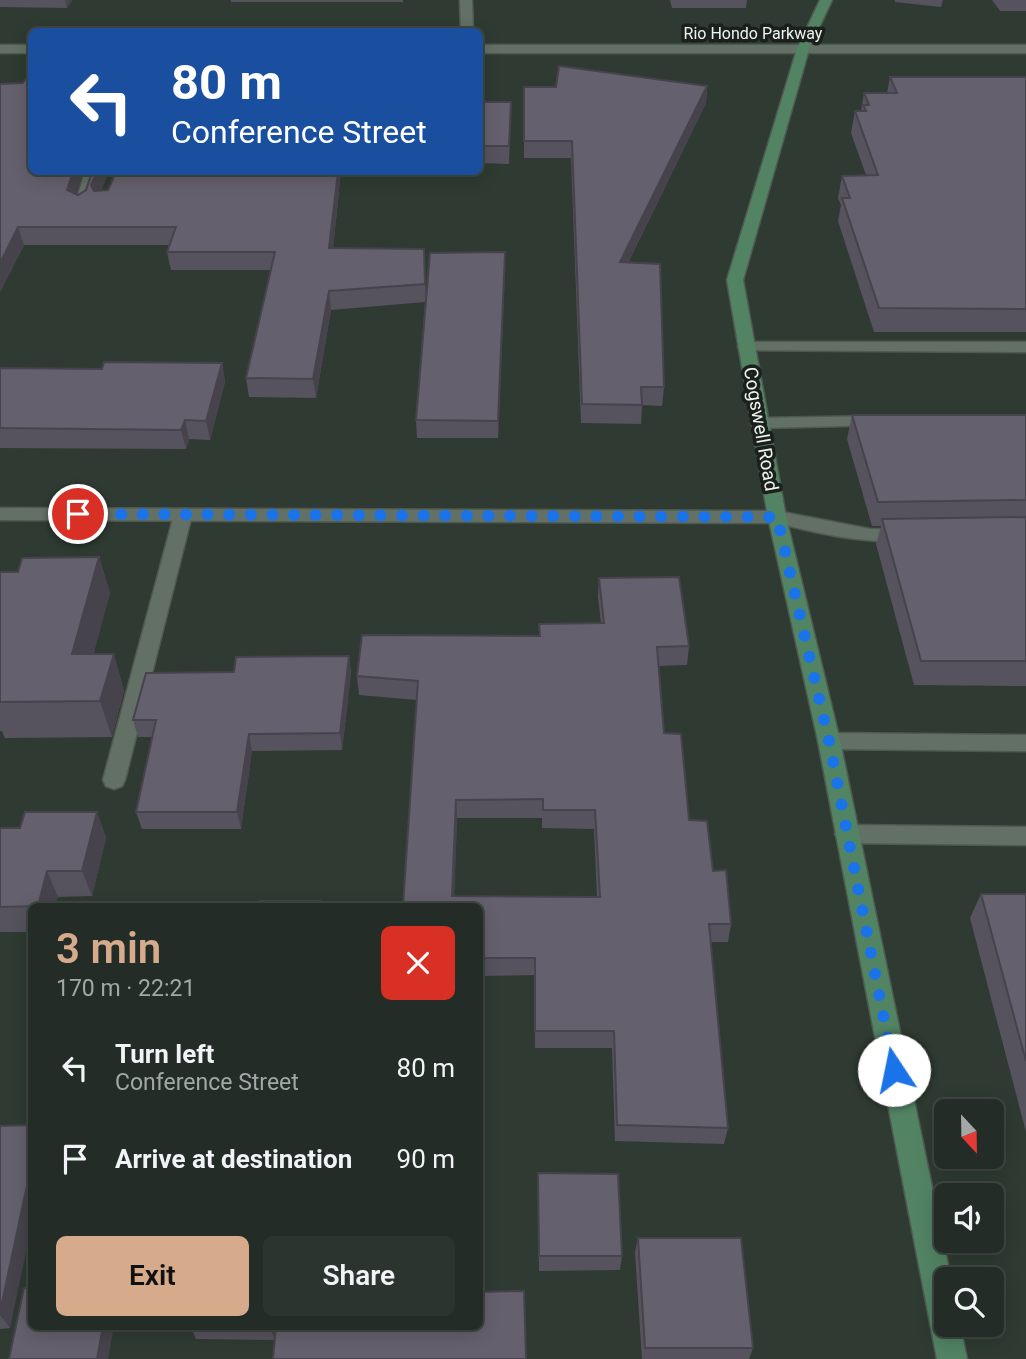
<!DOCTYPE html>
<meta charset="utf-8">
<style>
:root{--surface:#232c26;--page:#2b342e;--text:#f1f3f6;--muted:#a3a7a7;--line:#404843;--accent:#d6ab8b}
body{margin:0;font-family:Roboto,sans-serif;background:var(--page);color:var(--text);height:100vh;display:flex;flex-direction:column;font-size:26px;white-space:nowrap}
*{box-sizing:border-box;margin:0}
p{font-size:23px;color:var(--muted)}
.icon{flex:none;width:38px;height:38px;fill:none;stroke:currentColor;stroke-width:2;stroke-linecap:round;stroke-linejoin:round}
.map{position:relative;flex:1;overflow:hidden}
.panel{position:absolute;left:28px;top:903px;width:455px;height:427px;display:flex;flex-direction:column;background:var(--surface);border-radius:10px;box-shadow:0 4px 18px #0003,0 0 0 2px var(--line)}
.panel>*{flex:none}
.guide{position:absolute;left:28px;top:28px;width:455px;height:147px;border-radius:10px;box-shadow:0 4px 18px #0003,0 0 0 2px var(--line);background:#1a4fa0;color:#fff;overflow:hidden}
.needle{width:46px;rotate:158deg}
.tools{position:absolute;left:934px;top:1099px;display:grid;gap:14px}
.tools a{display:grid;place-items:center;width:70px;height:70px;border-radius:10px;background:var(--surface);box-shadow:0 4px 18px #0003,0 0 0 2px var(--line);font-size:35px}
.pin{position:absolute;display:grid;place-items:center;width:60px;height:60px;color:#fff;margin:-30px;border:4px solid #fff;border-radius:50%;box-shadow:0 2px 7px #0007}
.me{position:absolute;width:77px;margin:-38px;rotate:349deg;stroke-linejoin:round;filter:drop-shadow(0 0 5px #0008)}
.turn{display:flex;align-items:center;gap:24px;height:147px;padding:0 28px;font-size:32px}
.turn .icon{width:91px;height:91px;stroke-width:2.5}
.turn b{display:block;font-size:49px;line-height:60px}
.round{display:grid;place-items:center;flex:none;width:74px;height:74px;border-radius:10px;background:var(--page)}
.summary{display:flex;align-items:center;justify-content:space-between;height:119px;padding:0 28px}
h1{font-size:42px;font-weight:600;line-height:52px;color:var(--accent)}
.primary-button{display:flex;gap:14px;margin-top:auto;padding:14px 28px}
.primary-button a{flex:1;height:80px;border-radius:10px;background:var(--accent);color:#111;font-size:28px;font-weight:600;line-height:80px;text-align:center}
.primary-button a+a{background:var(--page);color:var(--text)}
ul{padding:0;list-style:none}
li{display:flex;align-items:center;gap:21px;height:91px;padding:0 28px}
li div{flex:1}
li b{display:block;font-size:26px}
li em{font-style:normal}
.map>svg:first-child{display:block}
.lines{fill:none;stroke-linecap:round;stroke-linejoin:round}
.lane-casing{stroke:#4f5950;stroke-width:3}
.street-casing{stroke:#4f5950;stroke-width:3}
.secondary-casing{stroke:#4f5950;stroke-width:3}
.lane{fill:#637066;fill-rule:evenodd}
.street{fill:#637066;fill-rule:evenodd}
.secondary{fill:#528464;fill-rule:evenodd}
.wall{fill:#57535e;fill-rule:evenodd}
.shaded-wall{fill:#47434c}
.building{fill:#65606d;stroke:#47434c;stroke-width:2;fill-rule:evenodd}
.route{stroke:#1a73e8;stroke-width:12;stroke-dasharray:0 21.6}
.labels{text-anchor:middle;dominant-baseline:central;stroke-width:7;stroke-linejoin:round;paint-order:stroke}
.far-street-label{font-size:16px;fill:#edf4ee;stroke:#1b201c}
.street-label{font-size:19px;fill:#edf4ee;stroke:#1b201c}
</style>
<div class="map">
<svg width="1026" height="1359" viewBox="0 0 1026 1359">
<rect width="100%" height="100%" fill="#2f3b32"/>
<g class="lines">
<g class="lane-casing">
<path id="lane" d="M460,0H472L473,32H461Z
M85,172H99L88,207L81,211L74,207Z
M746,342H1026V352L740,350L738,347Z
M880,416L886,417L889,421L886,425L760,428L751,423L760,418Z
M183,509L190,511L192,515L125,780L122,786L114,789L106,786L103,780L174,515L176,511Z
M777,511L870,529L914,530L916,534L914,538C877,548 807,531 770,521L768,517L770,513Z
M829,733L1026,735V751L829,749L821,747L818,741L821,735Z
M847,825L1026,827V845L847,843L839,841L835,834L839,827Z"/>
</g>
<g class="street-casing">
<path id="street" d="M0,45H32V53H0Z
M480,45H1026V53H480Z
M0,508L777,511L784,513L786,517L784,521L777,523L0,520Z"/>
</g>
<g class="secondary-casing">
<path id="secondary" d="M820,0H832L809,49L743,280L786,517L840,741L951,1279H947V1325H960L967,1359H937L818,741L768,517L727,280L797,49Z"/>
</g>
<use href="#lane" class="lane"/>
<use href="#street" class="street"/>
<use href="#secondary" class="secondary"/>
</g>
<path class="wall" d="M0,0H72L67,8L0,7Z
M231,0H403V2H231Z
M670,0H747L746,8H672Z
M895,0H943L941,7L895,2Z
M992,0H1026V11H1000Z
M890,77H1026V332H874L838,221L841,205L838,198L842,176L866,175L851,133L855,111H861L864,93H887Z
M0,84L76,194L78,195L109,172L101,190H108L116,172H341L333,248L424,249L426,299L505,269L498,438H417L416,420L425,302L331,310L316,398L249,397L246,378L271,270H171L167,252L169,245H24L0,292Z
M707,86L706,103L628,263L664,387L662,406L642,405L641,424L581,423L571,158H524V87Z
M480,102H511L509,164L480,163Z
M222,363L225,382L210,440L189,439L186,449L0,448V368L102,369Z
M852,415H1026V686L914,685L876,544L881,526H872L847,439Z
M99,557L110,593L93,654L124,690L112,737L5,738L2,731H0V572H18Z
M599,578L689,646L687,665L658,666L664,733L689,820L713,871L731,924L728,942H710L728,1128L724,1144L615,1141L612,1048H535V975L480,976V906H403L417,700L359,695L357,676L539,636V624L601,623L598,597ZM457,818H542V828L594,829L597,897L454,896Z
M349,656L351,673L342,750L252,751L241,829H142L136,812L153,737H138L133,720L234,672Z
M97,812L106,838L92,896L58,897L55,906H32V932H0V828H20Z
M981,894H1026V1132L970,918Z
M0,1126L10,1328L0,1329Z
M538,1173L622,1256L620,1270L539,1271Z
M638,1238L753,1348L749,1359H642L635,1252Z
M190,1326H480L275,1340L196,1339Z"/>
<path class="shaded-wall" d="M65,0H72L67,8Z
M707,86L706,103L619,280L620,262Z
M73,172H83L72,208L67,190Z
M97,172H109L96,203L91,185Z
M338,172H341L331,267L329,248Z
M18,227L24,245L0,292V263Z
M505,252V269L498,438V421Z
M329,291L331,310L316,398L313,379Z
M222,363L225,382L210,440L206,421Z
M185,420L189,439L186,449L181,430Z
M99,557L110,593L84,690L72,654Z
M114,654L124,690L112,737L100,701Z
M349,656L351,673L342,750L340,733Z
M249,734L252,751L241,829L237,812Z
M456,800L457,818L454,906L452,896Z
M97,812L106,838L92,896L82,871Z
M47,871L58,897L55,906H38Z
M32,1162V1223L10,1328L0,1315V1312Z
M103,1326H114L108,1359H97Z
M270,1326H277L275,1340L270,1327Z"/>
<path class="building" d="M559,66L707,86L620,262L660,264L664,387H641L642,405L582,404L572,141H524V87H556Z
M28,76H32V172H73L67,190L78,195L86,190L92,172H97L91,185L94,191L108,190L116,172H338L329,248L424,249L425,284L329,291L313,379L246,378L275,252H167L176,227H18L0,263V84L23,83Z
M890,77H1026V309L879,308L842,198H850L842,176L878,175L855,111H866L863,105H869L864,93H897Z
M480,102H511L509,146H480Z
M505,252L498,421L416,420L430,253Z
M104,362L222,363L206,421L185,420L181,430L0,428V368L102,369Z
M852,415H1026V500L878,502Z
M1026,517V661H921L882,519Z
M99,557L72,654H114L100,701L0,702V572H18L22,558Z
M679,577L689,646L657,647L664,733L681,734L689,820L707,821L713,871L726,870L731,924H709L728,1128L617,1125L614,1031H535V958H480V906H403L418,681L357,676L362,635L540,636L539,624L604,623L599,578ZM543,799V810H595L600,897L452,896L456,800Z
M349,656L340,733L249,734L237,812H136L156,720H133L146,673L234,672L236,657Z
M25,812H97L82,871H47L38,906L0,907V828H20Z
M981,894H1026V1061Z
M260,901H320L319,906H259Z
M32,1125V1162L0,1312V1126Z
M538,1173L618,1174L622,1256H539Z
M638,1238H741L753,1348H645Z
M24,1288H32V1326H103L97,1359H9Z
M524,1291L526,1359H273L276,1326H480V1292Z"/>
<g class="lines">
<path class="route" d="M78,514L777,517L829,741L894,1070"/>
</g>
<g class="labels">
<g class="far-street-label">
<text x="753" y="33">Rio Hondo Parkway</text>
</g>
<g class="street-label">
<text transform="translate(761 429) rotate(80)">Cogswell Road</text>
</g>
</g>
</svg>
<div class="tools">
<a><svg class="needle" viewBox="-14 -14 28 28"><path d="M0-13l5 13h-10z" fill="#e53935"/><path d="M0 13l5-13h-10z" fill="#a3a7a7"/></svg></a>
<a><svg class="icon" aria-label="sound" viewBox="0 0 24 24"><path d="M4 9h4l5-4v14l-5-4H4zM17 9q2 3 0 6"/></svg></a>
<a><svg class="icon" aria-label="search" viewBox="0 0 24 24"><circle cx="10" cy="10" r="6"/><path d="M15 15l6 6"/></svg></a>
</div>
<div class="pin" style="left:78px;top:514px;background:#d93025"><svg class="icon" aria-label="arrive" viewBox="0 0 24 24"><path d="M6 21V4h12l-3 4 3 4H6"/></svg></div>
<svg class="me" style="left:894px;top:1070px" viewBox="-20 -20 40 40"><circle r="19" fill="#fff"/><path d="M0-13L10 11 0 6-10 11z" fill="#1a73e8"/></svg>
<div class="guide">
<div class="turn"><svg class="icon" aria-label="left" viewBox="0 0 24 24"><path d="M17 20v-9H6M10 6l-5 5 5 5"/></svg><div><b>80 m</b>Conference Street</div></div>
</div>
<section class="panel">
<div class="summary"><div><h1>3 min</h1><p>170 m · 22:21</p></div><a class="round" style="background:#d93025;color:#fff"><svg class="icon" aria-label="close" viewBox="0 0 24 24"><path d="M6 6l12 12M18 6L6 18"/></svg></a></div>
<ul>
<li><svg class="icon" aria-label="left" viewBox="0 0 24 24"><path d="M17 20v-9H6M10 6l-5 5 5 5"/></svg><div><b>Turn left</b><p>Conference Street</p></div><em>80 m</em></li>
<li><svg class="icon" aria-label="arrive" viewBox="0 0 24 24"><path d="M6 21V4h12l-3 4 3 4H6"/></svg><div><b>Arrive at destination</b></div><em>90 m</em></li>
</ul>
<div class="primary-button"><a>Exit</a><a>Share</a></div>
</section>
</div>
